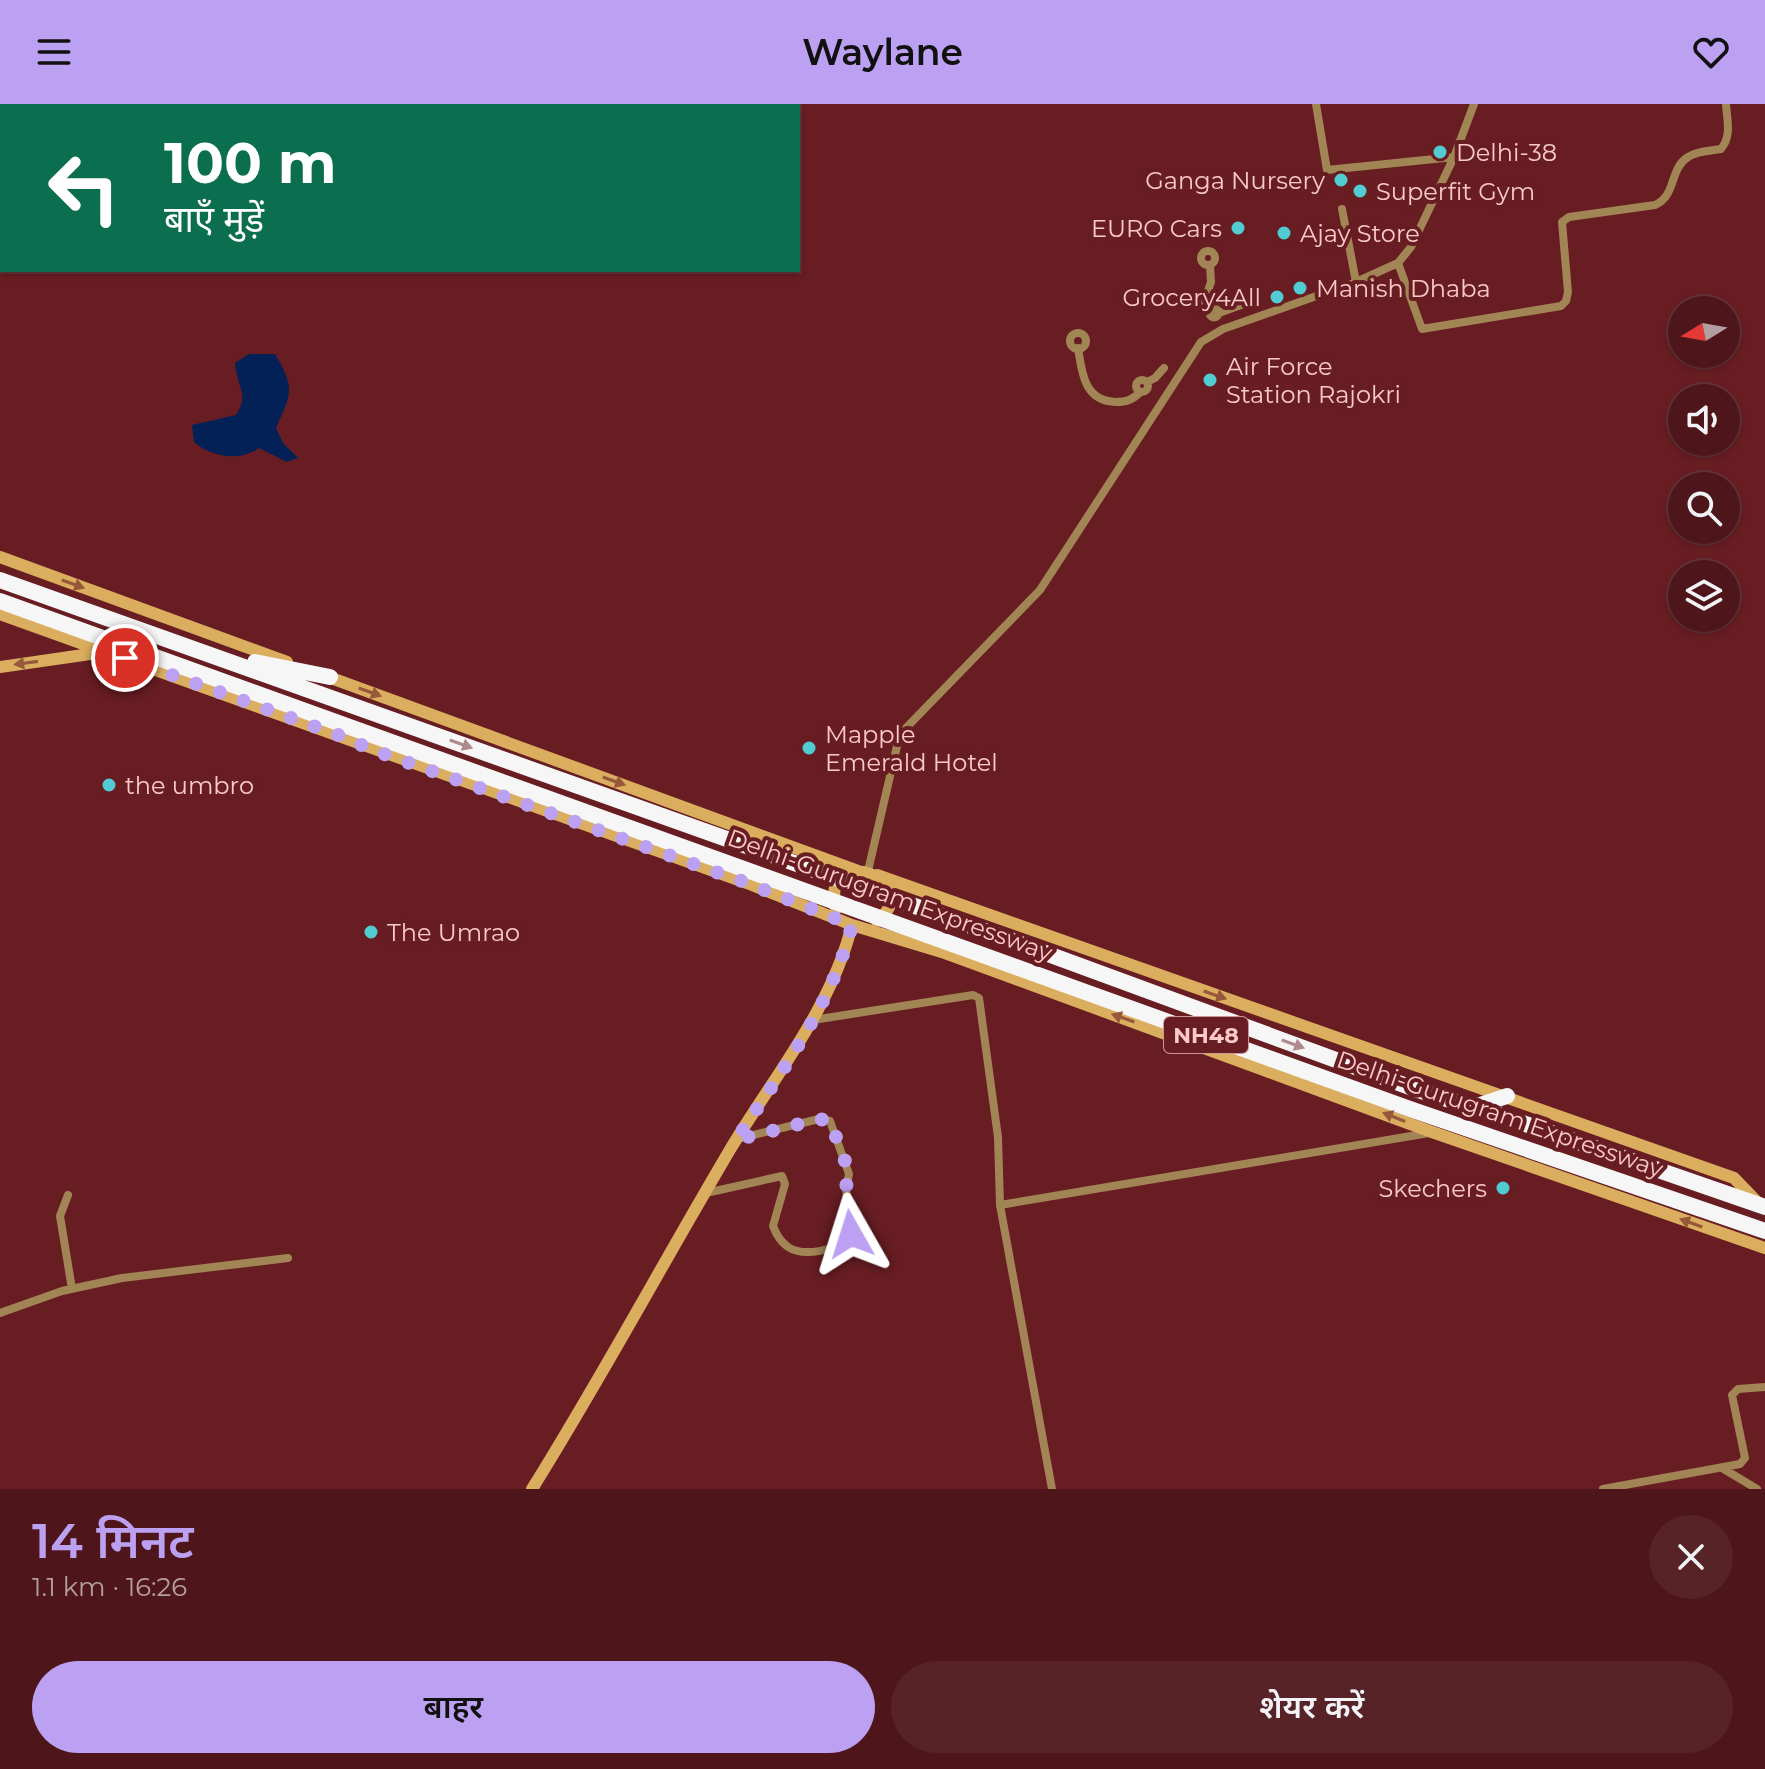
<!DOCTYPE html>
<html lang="hi">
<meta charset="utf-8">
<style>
:root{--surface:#4e161a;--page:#582327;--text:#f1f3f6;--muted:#b39fa2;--line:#653539;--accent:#bca0f2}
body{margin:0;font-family:Montserrat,"Noto Sans Devanagari",sans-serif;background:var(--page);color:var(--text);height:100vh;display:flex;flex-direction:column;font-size:30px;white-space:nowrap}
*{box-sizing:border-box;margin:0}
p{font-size:26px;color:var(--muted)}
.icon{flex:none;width:44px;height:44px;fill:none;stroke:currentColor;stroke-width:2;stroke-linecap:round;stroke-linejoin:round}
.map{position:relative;height:1385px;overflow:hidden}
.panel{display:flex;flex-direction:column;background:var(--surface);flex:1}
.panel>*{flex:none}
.top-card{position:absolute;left:0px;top:0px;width:800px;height:168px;box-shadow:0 2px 6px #0004,0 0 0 2px var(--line);background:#0b6e4f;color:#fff;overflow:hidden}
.needle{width:52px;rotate:259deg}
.fabs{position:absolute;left:1668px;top:192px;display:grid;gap:16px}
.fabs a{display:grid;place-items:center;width:72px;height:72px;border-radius:50%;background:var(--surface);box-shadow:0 2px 6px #0004,0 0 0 2px var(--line);font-size:40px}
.pin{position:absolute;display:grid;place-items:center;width:68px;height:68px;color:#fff;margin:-34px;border:4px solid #fff;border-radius:50%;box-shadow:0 2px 8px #0007}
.me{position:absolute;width:88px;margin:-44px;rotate:354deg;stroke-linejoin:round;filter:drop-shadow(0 0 6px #0008)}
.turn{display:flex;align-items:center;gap:28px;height:168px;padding:0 32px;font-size:36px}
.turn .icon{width:104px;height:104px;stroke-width:2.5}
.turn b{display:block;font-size:56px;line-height:68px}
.round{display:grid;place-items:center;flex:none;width:84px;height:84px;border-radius:42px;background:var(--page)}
.headline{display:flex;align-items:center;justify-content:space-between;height:136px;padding:0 32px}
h1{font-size:48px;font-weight:600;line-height:60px;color:var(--accent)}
.action{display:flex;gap:16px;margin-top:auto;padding:16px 32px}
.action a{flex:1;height:92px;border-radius:48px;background:var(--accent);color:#111;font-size:32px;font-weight:600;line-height:92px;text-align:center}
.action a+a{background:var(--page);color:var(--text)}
header{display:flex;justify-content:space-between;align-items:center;height:104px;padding:0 32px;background:var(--accent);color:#111;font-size:36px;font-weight:600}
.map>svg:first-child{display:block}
.water{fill:#032156}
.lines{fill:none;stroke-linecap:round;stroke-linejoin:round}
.street{stroke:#a18555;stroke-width:8}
.secondary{stroke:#daae5e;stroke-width:12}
.highway{stroke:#f6f6f6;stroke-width:16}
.oneway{fill:#96573a}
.oneway2{fill:#af8a8c}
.route{stroke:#bca0f2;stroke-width:14;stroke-dasharray:0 25.2}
.poi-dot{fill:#51ccd3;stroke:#681d22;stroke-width:3}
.labels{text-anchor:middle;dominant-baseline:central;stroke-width:8;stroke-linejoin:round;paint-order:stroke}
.shield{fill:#681d22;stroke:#ce9696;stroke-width:2}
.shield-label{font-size:22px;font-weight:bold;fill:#f9cac8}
.poi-label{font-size:24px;fill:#f9cac8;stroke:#681d22;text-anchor:start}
.street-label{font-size:24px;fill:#f9cac8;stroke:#681d22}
</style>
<header><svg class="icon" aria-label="menu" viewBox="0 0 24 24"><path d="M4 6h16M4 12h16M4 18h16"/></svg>Waylane<svg class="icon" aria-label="heart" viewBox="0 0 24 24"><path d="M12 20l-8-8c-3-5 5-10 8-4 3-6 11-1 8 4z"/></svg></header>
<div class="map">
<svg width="1765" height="1385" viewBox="0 0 1765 1385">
<rect width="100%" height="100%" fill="#681d22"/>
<path class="water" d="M249,250H275C295,284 292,289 276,324L283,339L298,354L287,358L259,344C240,358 211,353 194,338L192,321L236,311C250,290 236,281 235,259Z"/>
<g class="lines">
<path class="street" d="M1316,0L1327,66L1454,53
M1342,105L1356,178
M1201 154a7 7 0 1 1 14 0a7 7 0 1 1-14 0Z
M1398,159L1422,225L1561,202L1566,197L1568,188L1562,118L1569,113L1655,101C1677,91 1669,65 1688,53C1697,47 1710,47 1721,45C1732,32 1727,16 1726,0
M1209.5 209a4.5 4.5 0 1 1 9 0a4.5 4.5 0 1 1-9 0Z
M1210,208L1204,198L1211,178L1210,161
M1219,209L1241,201
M1070 237a8 8 0 1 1 16 0a8 8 0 1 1-16 0Z
M1078,244C1082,269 1084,297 1116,298C1126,298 1133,296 1140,288
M1136 282a6 6 0 1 1 12 0a6 6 0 1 1-12 0Z
M1147,278L1155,274L1164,264
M868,767L897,642L904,626L1040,486L1201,238L1223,225L1356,178L1398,159L1411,143L1454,53L1474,0
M813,916L973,891L979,894L998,1033L1000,1101L1052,1385
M706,1089L782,1072L785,1080L773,1122C776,1130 781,1138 788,1143C803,1153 836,1147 848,1134L851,1123L846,1085L849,1070L830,1017L819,1015L737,1035
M68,1091L60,1112L72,1185
M1000,1101L1429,1029
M0,1209L62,1187L122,1174L288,1154
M1722,1364L1757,1385
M1603,1385L1740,1360L1745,1354L1732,1291L1738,1285L1765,1283"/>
<path class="secondary" d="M0,453L287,558
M0,510L747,779L852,821L945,849L1432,1028L1765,1144
M0,563L104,548
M323,571L858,767
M877,771L1734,1074L1759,1100
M836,805C819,736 929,776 877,817
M532,1385C602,1273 664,1157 731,1044C775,971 831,905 852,821"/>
<path class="highway" d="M0,476L1010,836L1415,985L1511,1015L1765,1103
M0,497L1410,1005L1765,1127
M255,558L330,573
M1474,1003L1507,992"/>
</g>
<defs><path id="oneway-solid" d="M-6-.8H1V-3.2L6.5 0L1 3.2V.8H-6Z" transform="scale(2)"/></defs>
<g class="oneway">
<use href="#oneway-solid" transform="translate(73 480) rotate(20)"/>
<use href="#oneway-solid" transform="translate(26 559) rotate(172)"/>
<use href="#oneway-solid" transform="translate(370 588) rotate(20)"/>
<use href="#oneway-solid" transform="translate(614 677) rotate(20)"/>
<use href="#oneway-solid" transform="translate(1215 891) rotate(19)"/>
<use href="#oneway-solid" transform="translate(1123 914) rotate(-161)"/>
<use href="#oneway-solid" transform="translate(1394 1013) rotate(-158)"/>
<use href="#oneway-solid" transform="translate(1691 1119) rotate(-160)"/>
</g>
<g class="oneway2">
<use href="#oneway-solid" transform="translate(461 640) rotate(20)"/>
<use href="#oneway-solid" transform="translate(1293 940) rotate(20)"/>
</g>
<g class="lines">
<path class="route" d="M125,554L349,635L370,645L747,779L852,821C832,901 781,968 736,1036L819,1015L830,1017L848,1065L846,1085L851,1130"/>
</g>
<g class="poi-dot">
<circle cx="1440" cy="48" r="8"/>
<circle cx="1341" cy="76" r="8"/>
<circle cx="1360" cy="87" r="8"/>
<circle cx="1238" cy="124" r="8"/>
<circle cx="1284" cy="129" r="8"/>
<circle cx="1300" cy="184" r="8"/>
<circle cx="1277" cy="193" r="8"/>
<circle cx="1210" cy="276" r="8"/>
<circle cx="809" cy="644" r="8"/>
<circle cx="109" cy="681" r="8"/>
<circle cx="371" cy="828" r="8"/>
<circle cx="1503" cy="1084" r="8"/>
</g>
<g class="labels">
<rect class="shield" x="1164" y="913" width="84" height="36" rx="6"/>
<g class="shield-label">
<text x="1206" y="931">NH48</text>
</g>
<g class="poi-label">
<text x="1456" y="48">Delhi-38</text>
<text x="1325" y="76" text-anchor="end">Ganga Nursery</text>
<text x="1376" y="87">Superfit Gym</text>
<text x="1222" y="124" text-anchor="end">EURO Cars</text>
<text x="1300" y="129">Ajay Store</text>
<text x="1316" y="184">Manish Dhaba</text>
<text x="1261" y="193" text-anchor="end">Grocery4All</text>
<text x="1226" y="262">Air Force<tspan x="1226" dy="28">Station Rajokri</tspan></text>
<text x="825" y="630">Mapple<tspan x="825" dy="28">Emerald Hotel</tspan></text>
<text x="125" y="681">the umbro</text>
<text x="387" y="828">The Umrao</text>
<text x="1487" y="1084" text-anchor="end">Skechers</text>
</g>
<g class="street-label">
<text transform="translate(890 791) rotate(20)">Delhi-Gurugram Expressway</text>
<text transform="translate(1500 1010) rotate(19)">Delhi-Gurugram Expressway</text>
</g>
</g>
</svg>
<div class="fabs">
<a><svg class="needle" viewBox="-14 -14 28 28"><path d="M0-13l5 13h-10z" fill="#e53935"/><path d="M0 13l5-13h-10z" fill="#b39fa2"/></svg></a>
<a><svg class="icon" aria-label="sound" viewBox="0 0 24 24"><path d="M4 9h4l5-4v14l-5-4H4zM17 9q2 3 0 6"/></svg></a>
<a><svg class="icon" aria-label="search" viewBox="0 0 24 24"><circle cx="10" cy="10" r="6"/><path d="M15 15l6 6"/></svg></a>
<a><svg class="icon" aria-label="layers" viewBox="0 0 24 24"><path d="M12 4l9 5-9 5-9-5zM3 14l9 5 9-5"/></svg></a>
</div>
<div class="pin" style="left:125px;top:554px;background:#d93025"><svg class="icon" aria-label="arrive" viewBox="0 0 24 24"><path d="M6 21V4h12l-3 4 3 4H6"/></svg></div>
<svg class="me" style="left:851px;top:1130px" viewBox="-20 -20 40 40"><path d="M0-17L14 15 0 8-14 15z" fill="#bca0f2" stroke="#fff" stroke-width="4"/></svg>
<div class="top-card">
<div class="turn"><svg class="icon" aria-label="left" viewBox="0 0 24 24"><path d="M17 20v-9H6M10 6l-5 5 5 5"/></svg><div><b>100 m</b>बाएँ मुड़ें</div></div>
</div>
</div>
<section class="panel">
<div class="headline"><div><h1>14 मिनट</h1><p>1.1 km · 16:26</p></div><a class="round"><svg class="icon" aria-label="close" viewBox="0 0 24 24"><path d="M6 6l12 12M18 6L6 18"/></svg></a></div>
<div class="action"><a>बाहर</a><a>शेयर करें</a></div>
</section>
